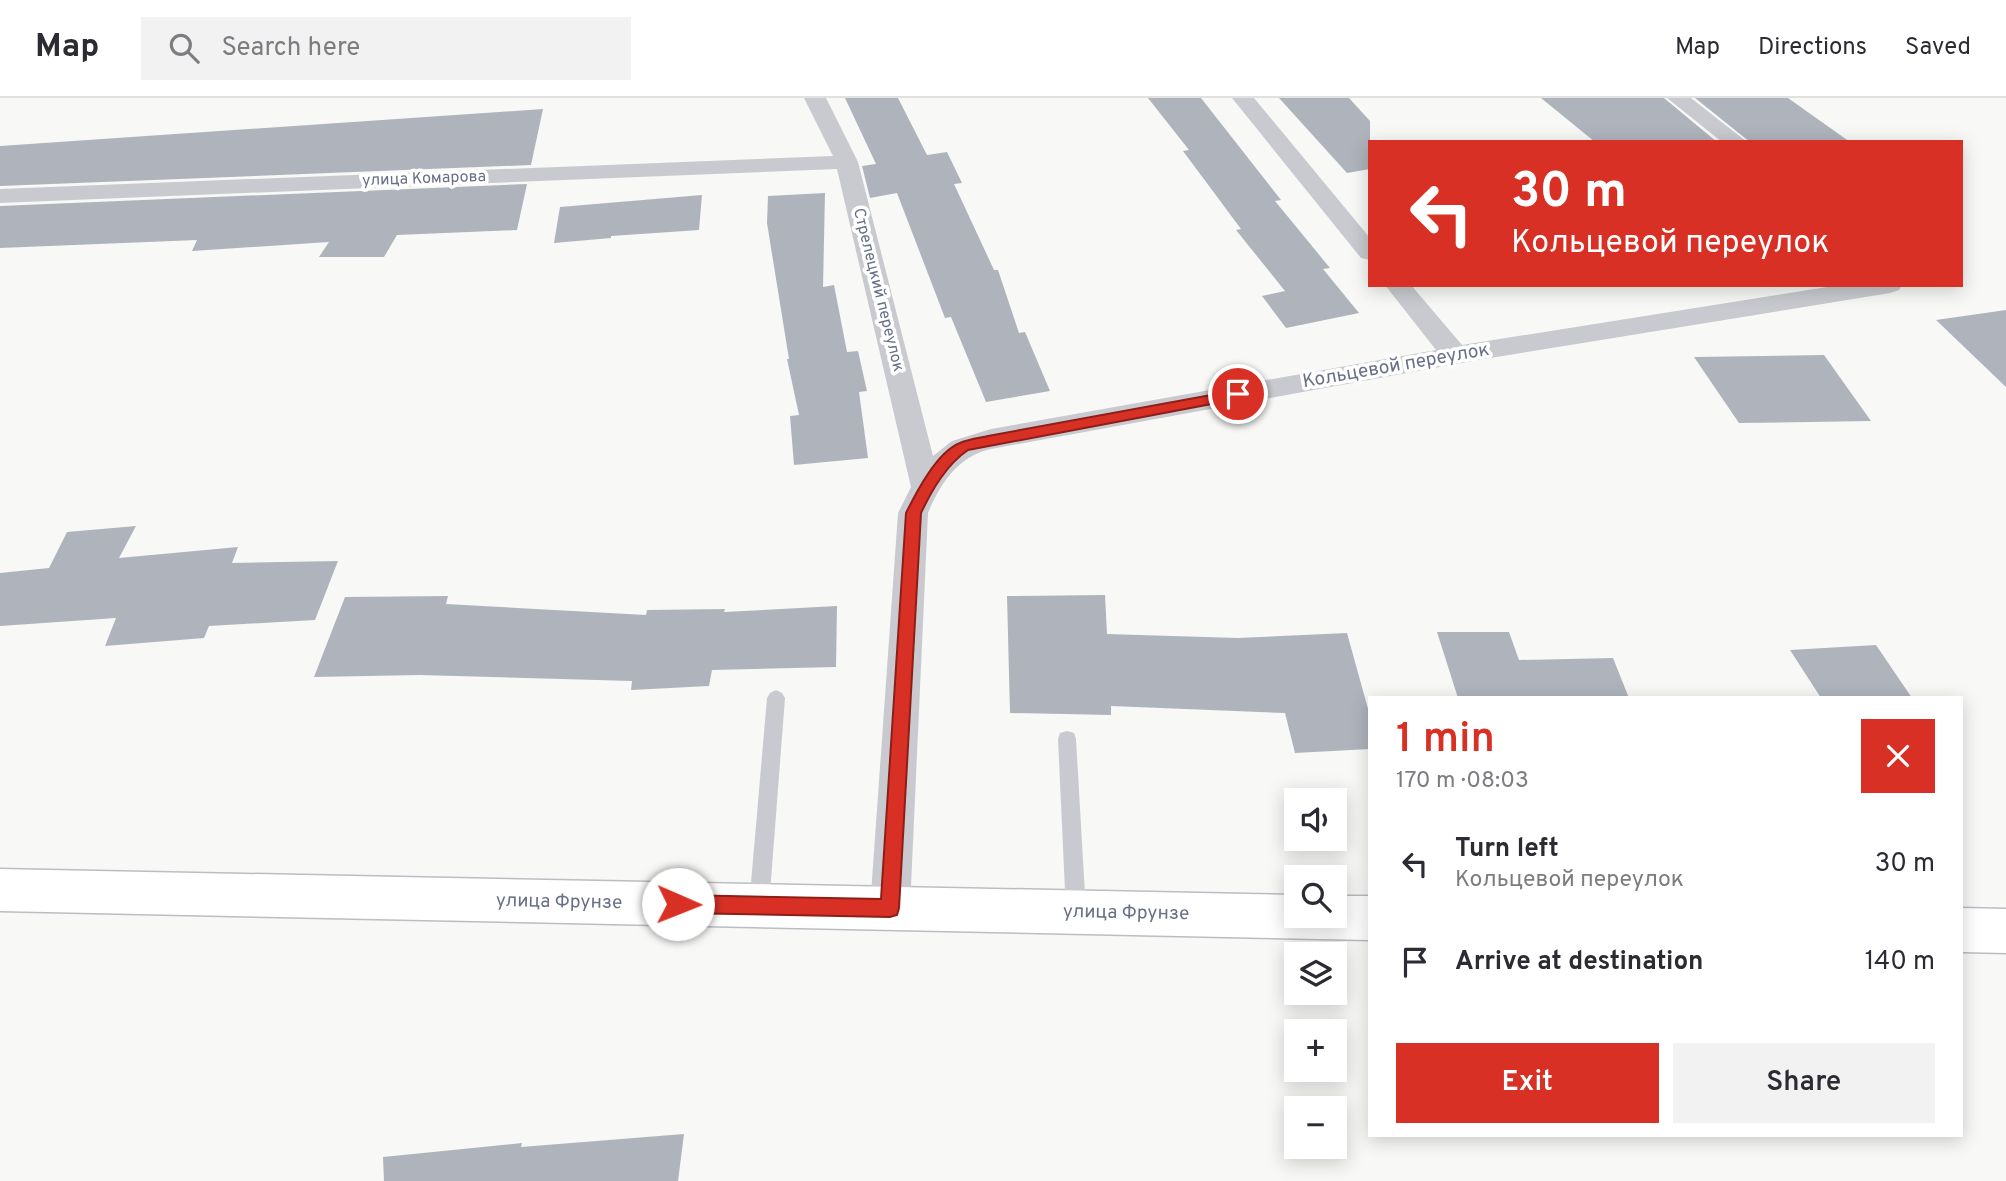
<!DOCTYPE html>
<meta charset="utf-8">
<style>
:root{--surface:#fff;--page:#f2f2f3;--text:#2b2b33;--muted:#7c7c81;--line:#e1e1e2;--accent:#d93025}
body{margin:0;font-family:Overpass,sans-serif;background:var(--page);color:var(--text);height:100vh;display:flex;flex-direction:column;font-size:26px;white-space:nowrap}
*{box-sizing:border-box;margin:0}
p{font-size:23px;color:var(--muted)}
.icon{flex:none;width:38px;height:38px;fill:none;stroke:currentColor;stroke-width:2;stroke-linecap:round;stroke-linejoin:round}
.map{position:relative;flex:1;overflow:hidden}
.panel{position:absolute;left:1368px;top:598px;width:595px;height:441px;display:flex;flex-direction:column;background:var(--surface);border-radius:0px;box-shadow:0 4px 18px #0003}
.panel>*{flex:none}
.banner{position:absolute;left:1368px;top:42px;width:595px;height:147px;border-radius:0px;box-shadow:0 4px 18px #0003;background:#d93025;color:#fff;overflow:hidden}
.buttons{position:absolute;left:1284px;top:690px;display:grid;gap:14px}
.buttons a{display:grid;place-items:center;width:63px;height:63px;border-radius:0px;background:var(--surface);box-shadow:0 4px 18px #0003;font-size:35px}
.pin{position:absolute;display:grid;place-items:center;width:60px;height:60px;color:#fff;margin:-30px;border:4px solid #fff;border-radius:50%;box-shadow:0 2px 7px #0007}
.me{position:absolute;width:77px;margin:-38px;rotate:91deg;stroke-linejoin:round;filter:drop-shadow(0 0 5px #0008)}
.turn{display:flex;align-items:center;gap:24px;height:147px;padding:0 28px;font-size:32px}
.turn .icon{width:91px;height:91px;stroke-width:2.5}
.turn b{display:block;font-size:49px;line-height:60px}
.round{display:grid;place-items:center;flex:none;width:74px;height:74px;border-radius:0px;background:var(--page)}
.head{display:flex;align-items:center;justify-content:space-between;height:119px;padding:0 28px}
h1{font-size:42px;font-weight:600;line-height:52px;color:var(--accent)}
.button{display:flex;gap:14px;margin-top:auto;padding:14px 28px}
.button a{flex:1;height:80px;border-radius:0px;background:var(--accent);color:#fff;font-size:28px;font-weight:600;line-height:80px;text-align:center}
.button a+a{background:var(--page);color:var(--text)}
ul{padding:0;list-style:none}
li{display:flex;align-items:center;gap:21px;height:98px;padding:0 28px}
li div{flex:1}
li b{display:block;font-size:26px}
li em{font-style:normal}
header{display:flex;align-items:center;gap:42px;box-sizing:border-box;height:98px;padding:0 35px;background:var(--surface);border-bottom:2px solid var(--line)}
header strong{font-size:33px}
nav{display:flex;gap:38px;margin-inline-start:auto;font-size:24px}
.search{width:490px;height:63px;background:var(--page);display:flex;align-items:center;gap:18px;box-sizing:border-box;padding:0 24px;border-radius:0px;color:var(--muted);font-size:26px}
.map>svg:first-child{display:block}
.building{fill:#afb3bc}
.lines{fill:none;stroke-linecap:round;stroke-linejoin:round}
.secondary-casing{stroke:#bbbdc3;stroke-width:3}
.lane{fill:#c9cacf;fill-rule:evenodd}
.street{fill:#c9cacf;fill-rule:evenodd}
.secondary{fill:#fff;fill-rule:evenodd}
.route{fill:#d93025;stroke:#8d1f18;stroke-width:2}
.labels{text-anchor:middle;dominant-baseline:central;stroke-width:7;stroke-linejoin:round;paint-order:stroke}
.far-street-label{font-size:16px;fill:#687087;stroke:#fff}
.street-label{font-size:19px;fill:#687087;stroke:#fff}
</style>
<header>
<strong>Map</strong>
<div class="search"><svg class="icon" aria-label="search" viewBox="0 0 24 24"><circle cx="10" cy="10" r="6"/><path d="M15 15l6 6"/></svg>Search here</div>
<nav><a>Map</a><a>Directions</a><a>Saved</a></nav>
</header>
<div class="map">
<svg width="2006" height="1083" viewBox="0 0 2006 1083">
<rect width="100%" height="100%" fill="#f8f8f6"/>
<path class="building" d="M845,0H898L927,57L947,54L962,85L954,86L994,172H998L1019,235L1025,234L1050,293L986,304L951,219L945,220L897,95L870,100L862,68L876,66Z
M1148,0H1201L1281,102L1275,103L1330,170L1323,171L1359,215L1286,230L1262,198L1285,193L1236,132L1241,131L1183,53L1189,52Z
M1279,0H1349L1370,23V71L1347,75Z
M1541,0H1664L1717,44H1595Z
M1695,0H1788L1850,44H1750Z
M543,11L531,67L0,88V48Z
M527,86L517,132L397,137L384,159H319L329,144L192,153L197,142L0,150V108Z
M825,95L823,189L834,187L847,254L858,253L867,293L859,294L868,360L794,367L790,318L799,317L787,261H789L767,125L768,98Z
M702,97L699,132L611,138V140L554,145L560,109Z
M2006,212V289L1936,222Z
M1824,257L1871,323L1739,325L1694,259Z
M136,428L119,460L238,449L232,465L338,463L315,522L209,528L204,540L105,548L116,520L0,528V475L49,470L67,434Z
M1105,497L1107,536L1238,540L1347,535L1370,618V651L1295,655L1285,615L1111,608V617L1010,615L1007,498Z
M448,498L446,506L646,517L647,512L725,511L724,514L837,508L836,569L712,572L709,588L631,592L632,583L420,577L314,579L345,499Z
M1437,534H1509L1519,562L1613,560L1629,600H1458Z
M1876,547L1912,600H1821L1790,552Z
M684,1036L678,1083H384L383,1059L522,1045L521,1049Z"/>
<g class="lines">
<g class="secondary-casing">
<path id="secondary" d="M0,771L1297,797V817H1335V798H1370V842L0,813Z
M1962,810L2006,811V855L1962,854Z"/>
</g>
<path class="lane" d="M776,592L782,595L785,600L769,808L766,815L759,818L752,815L749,808L767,600L770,595Z
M1067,633L1074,635L1076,641L1086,814L1083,821L1076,824L1069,821L1066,814L1058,641L1060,635Z"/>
<path class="street" d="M804,0H826L858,64L933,358L952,343L991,331L1436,252L1385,187H1411L1462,247L1840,187H1902L1899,192L1890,195L1478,262L991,351C958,358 940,386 928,415L910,810L904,823L890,829L876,823L870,810L898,415L911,389L837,71L0,105V91L833,58Z
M1232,0H1254L1370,140V162L1361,160Z
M1667,0H1691L1747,44H1722Z"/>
<use href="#secondary" class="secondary"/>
</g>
<path class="route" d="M1238,292L1245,296L1243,300L968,352C946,367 932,392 921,415L899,810L897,817L890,819L678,815L671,812L668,806L671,800L678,797L881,801L906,415C917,393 937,354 960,345C969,341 979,340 988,338Z"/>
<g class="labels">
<g class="far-street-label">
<text transform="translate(424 81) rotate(-2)">улица Комарова</text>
<text transform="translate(878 192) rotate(76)">Стрелецкий переулок</text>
</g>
<g class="street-label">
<text transform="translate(1396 268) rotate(-10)">Кольцевой переулок</text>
<text transform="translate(559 804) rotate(1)">улица Фрунзе</text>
<text transform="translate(1126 815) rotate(1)">улица Фрунзе</text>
</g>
</g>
</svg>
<div class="buttons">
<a><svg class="icon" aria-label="sound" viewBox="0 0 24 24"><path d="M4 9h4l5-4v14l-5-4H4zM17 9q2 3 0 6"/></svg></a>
<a><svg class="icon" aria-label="search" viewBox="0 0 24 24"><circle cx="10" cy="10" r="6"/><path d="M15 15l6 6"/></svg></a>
<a><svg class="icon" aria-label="layers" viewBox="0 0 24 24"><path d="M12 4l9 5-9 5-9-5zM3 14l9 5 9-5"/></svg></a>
<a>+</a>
<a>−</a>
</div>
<div class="pin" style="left:1238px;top:296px;background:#d93025"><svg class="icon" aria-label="arrive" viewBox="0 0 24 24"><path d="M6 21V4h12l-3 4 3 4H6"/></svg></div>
<svg class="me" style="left:678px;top:806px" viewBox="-20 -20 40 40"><circle r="19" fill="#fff"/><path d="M0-13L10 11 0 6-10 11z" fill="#d93025"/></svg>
<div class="banner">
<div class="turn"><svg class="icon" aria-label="left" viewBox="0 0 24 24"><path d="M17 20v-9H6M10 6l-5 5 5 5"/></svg><div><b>30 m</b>Кольцевой переулок</div></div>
</div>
<section class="panel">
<div class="head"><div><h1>1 min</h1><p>170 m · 08:03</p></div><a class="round" style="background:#d93025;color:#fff"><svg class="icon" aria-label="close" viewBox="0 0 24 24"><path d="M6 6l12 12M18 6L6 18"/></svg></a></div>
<ul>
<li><svg class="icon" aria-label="left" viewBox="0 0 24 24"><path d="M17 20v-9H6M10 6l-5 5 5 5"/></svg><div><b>Turn left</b><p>Кольцевой переулок</p></div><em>30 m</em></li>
<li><svg class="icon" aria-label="arrive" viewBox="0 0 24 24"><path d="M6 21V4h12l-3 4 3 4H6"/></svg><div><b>Arrive at destination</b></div><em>140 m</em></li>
</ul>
<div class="button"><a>Exit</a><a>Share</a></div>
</section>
</div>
